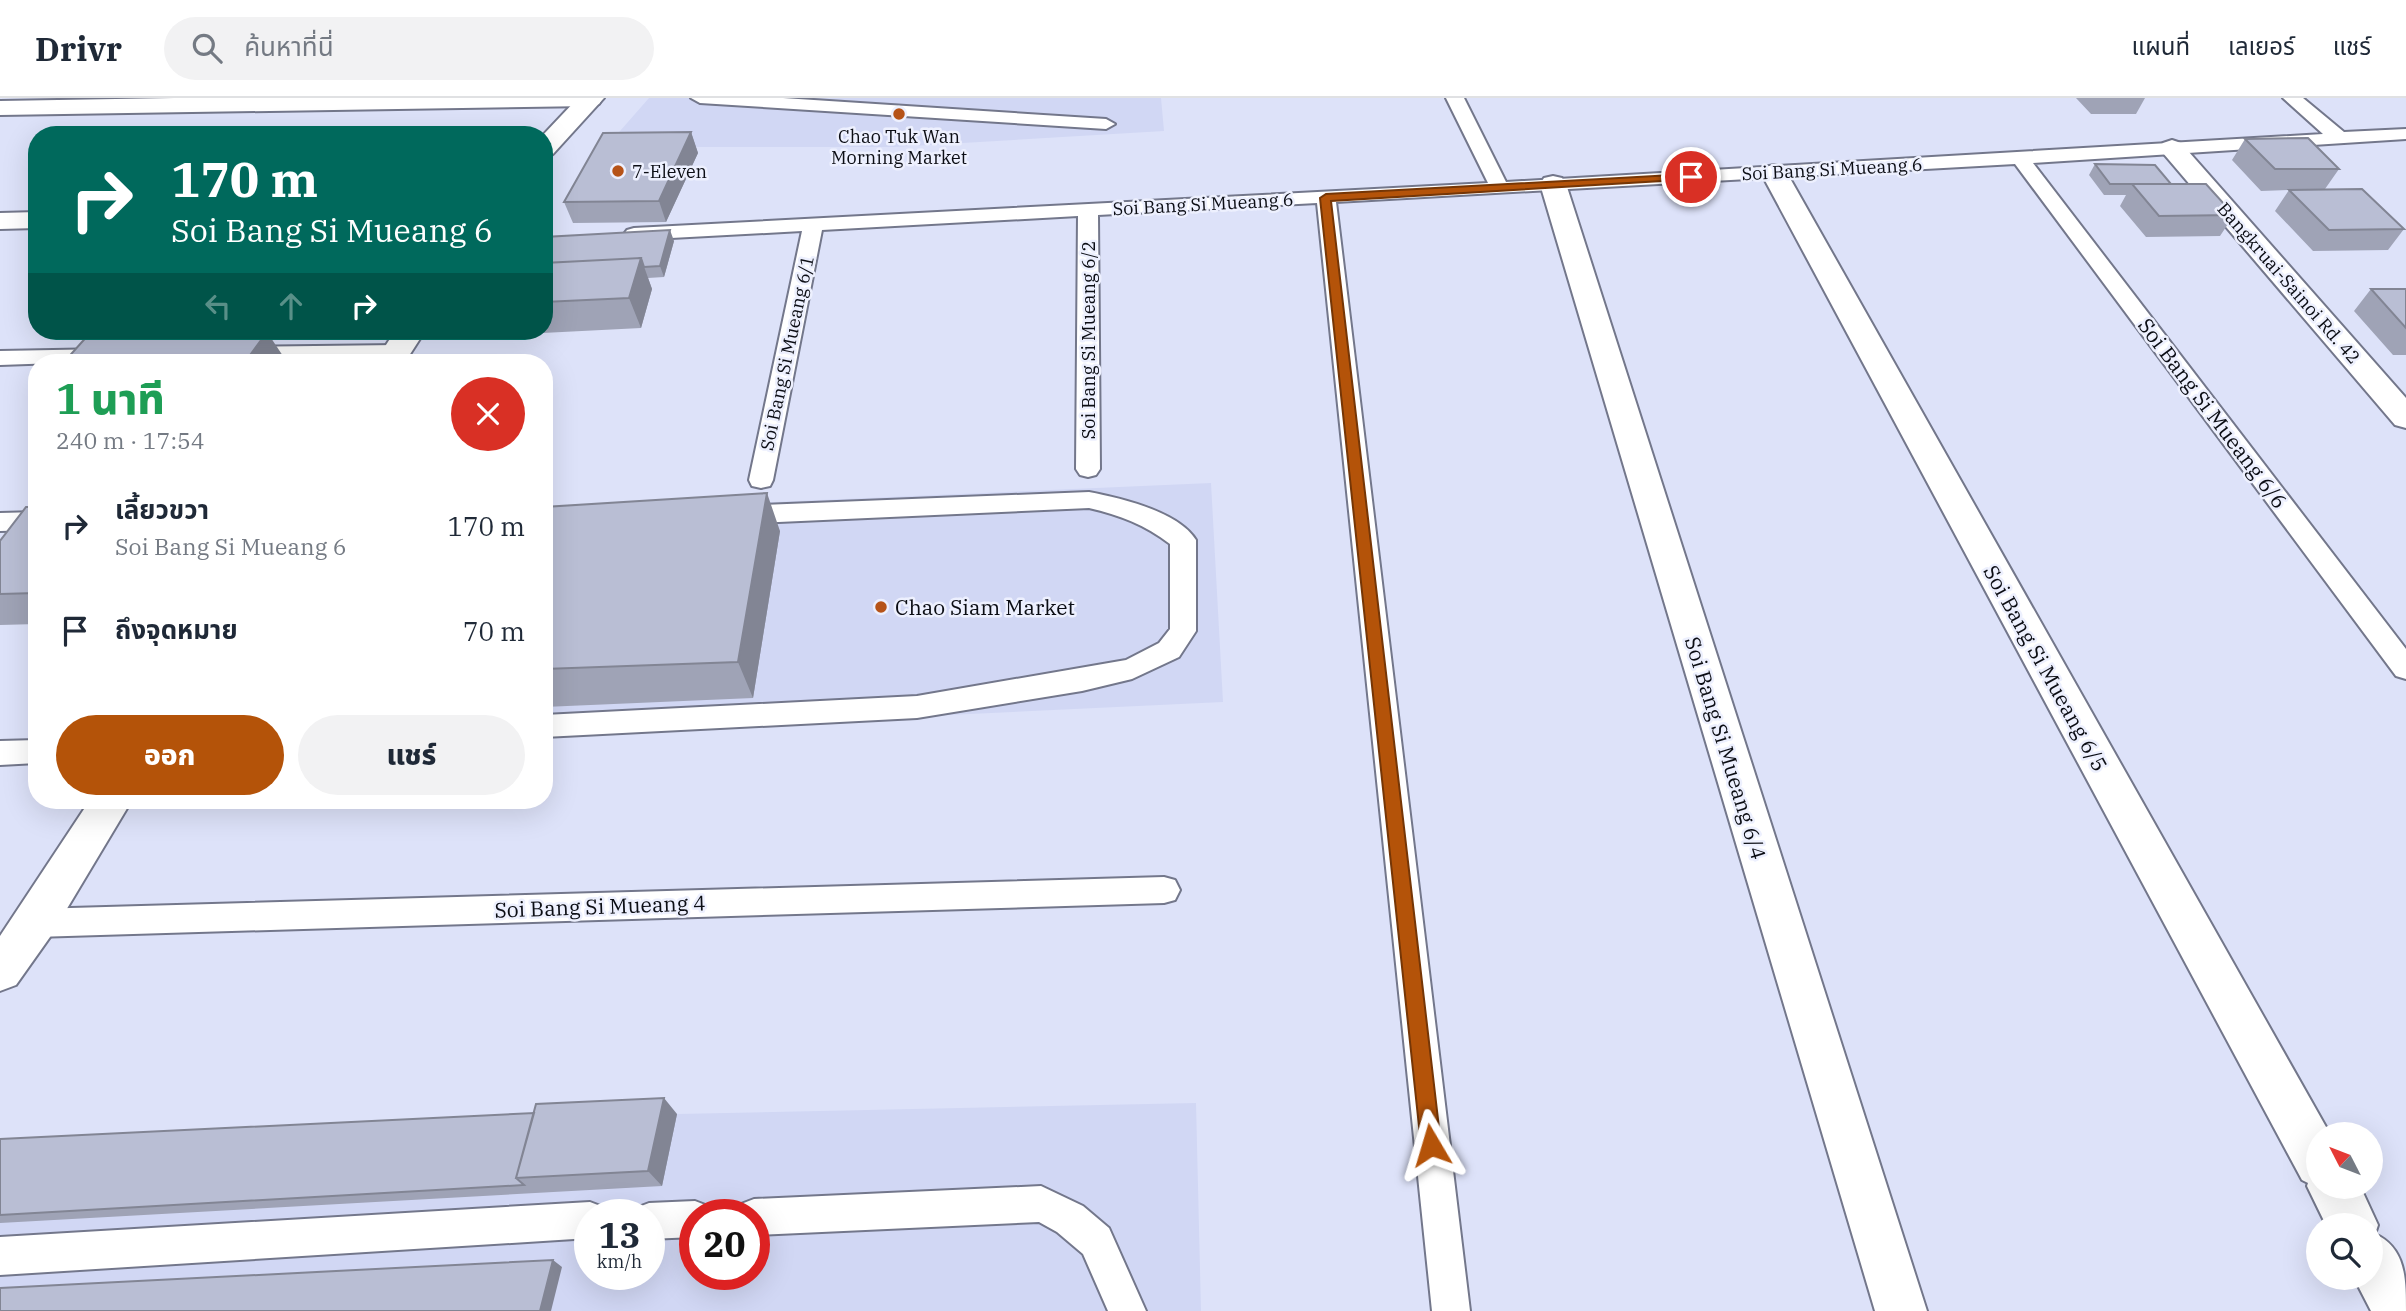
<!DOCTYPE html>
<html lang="th">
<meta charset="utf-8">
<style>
:root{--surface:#fff;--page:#f2f2f3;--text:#1f2937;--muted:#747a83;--line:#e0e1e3;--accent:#b45309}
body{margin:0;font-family:"IBM Plex Serif","Noto Sans Thai",serif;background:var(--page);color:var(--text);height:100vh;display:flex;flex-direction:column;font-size:26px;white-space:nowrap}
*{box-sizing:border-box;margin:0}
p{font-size:23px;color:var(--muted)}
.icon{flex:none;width:38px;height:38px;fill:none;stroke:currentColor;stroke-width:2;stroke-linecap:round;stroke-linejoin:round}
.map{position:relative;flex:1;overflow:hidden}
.details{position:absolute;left:28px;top:256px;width:525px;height:455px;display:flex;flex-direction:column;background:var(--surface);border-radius:28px;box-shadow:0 7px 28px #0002}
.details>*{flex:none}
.hud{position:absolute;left:28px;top:28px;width:525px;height:214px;border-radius:28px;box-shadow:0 7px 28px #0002;background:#00695c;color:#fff;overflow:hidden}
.needle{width:46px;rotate:312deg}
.fabs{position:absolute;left:2306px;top:1024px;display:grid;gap:14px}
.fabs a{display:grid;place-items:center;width:77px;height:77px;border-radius:50%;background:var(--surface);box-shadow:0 7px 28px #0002;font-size:35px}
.speed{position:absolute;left:574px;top:1101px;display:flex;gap:14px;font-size:35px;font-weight:700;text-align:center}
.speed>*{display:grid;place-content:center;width:91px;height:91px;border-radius:50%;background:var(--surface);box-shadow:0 7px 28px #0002;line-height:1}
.speed small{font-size:18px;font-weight:400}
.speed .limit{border:10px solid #d22;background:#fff;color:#111}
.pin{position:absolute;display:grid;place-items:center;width:60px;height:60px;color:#fff;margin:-30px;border:4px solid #fff;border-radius:50%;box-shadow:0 2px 7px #0007}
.me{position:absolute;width:77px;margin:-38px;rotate:353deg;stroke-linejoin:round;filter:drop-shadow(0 0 5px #0008)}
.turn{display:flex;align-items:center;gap:24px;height:147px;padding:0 28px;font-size:32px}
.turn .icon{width:91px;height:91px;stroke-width:2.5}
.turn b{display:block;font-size:49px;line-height:60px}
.lanes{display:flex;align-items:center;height:66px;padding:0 28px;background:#0003;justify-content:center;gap:35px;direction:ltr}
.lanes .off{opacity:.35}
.round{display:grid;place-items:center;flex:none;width:74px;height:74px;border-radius:37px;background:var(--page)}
.head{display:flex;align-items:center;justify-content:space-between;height:119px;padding:0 28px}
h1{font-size:42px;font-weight:800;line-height:52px;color:#1e9e55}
.action{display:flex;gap:14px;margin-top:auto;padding:14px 28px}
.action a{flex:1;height:80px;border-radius:42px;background:var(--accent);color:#fff;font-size:28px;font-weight:800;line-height:80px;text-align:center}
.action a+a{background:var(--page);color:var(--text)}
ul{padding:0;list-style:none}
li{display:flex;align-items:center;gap:21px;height:105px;padding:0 28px}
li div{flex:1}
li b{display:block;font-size:26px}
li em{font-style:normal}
header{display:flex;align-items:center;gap:42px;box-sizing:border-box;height:98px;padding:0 35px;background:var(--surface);border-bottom:2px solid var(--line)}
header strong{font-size:33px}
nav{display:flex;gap:38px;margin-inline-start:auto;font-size:24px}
.search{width:490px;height:63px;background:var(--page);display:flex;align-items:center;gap:18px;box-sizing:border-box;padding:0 24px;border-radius:38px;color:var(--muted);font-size:26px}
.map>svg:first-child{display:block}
.built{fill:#d1d7f4;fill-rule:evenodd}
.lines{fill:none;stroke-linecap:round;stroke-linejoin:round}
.lane-casing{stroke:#73778b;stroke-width:4}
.street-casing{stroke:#73778b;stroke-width:4}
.secondary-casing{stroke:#73778b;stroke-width:4}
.lane{fill:#fff;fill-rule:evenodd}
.street{fill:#fff;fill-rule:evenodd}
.secondary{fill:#fff;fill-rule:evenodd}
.wall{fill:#9fa3b6}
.shaded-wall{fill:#828594}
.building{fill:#b9bed4;stroke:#828594;stroke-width:2}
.route{fill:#b45309;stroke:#753606;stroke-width:2}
.poi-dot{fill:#b65318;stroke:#edf0fe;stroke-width:2.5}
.labels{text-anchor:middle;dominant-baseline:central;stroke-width:5;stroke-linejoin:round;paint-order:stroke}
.far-poi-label{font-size:18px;fill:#0b0d14;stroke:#edf0fe}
.far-street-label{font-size:18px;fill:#0b0d14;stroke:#edf0fe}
.street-label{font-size:21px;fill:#0b0d14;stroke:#edf0fe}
.poi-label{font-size:21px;fill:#0b0d14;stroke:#edf0fe;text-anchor:start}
</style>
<header>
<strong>Drivr</strong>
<div class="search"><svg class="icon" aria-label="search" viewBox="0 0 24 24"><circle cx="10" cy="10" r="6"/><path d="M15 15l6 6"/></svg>ค้นหาที่นี่</div>
<nav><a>แผนที่</a><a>เลเยอร์</a><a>แชร์</a></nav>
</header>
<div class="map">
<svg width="2406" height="1213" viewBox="0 0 2406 1213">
<rect width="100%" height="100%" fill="#dde2f9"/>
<path class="built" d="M649,0H1161L1164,33L895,49H606Z
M1211,385L1223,604L544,636V414Z
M1196,1005L1201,1213H0V1073L677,1016ZM590,1116H649V1176H590ZM695,1116H754V1176H695Z"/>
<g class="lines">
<g class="lane-casing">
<path id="lane" d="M691,0H783L1106,21L1115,26L1106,31L700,5Z
M1446,0H1464L1506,84L2323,36L2283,0H2303L2344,34L2406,31V41L2033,65L2406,551V581L2396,578L2015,66L1336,104L1470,1213H1432L1317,105L1098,117L1100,371L1096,377L1088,379L1080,377L1076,371L1078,118L822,132L773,382L770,388L761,390L752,388L749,382L802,133L634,142L627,140L624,136L627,132L634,130L1488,85Z
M397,247L405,249L408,254L405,259L244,263L236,261L233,256L236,251L244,249Z
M106,251L114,253L117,258L114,263L0,267V253Z
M1089,394C1120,400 1178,413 1196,442V533L1179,559L1132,581L1082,593L917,620L544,639V617L917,598L1126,562L1159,545L1170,531V446C1145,427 1120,417 1089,410L736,426L727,423L724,417L727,411L736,408Z
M37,414V432L0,433V415Z
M37,642V665L0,667V643Z
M1164,779L1175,782L1180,792L1175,802L1164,805L35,839L24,835L19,825L24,815L35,811Z
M1041,1088L1083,1108L1109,1130L1146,1213H1108L1083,1156L1057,1134L1039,1124L754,1137V1116H737L741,1106L754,1101Z
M695,1103L708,1108L712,1116H695V1139L649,1141V1116H633L636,1110L649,1105Z
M590,1104L603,1109L606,1116H590V1140L0,1177V1139Z"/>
</g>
<g class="street-casing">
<path id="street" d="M174,0H601L602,1L599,6L590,8L0,17V3Z
M2172,42L2181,45L2406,300V330L2395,327L2163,55L2159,50L2163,45Z
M1774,67L1783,69L1787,75L2330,1036H2319V1088H2360L2378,1127L2375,1136C2406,1150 2406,1181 2406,1213H2371L2354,1180H2371V1127H2326L2307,1088L2308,1085L2302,1082L1761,75L1765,69Z
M1553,78L1562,80L1566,86L1927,1213H1875L1540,86L1544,80Z
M37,114V130L0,131V115Z"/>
</g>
<g class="secondary-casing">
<path id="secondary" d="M578,0H604L553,56L544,59L543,37Z
M395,233H425L405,264H375Z
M90,702H132L50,839L16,887L0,893V838Z"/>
</g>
<use href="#lane" class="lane"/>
<use href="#street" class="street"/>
<use href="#secondary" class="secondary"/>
</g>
<path class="wall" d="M2076,0H2145L2136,16H2091Z
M691,34L698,55L666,124L573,125L564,104Z
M2245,41L2339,71L2325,91L2404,131L2388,152L2313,153L2275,113L2289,92L2261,93L2232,62Z
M2095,66L2171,86L2234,117L2220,138L2146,139L2120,108L2126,97H2104L2089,77Z
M544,139L674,143L664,179L648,180L652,191L641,230L504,237L502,233H544Z
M2371,191H2406V257H2393L2354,213Z
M37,409V526L0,527V443Z
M544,409L780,433L753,600L544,609Z
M677,1016L662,1088L0,1125V1041Z"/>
<path class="shaded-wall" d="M691,34L698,55L666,124L659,103Z
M670,132L674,143L664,179L660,168Z
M641,160L652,191L641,230L629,200Z
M267,234L287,264H245Z
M767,395L780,433L753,600L738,564Z
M664,1000L677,1016L662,1088L648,1073Z
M553,1162L562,1169L551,1213H540Z"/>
<path class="building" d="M691,34L659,103L564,104L603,35Z
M2308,40L2339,71H2275L2245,41Z
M2095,66L2155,67L2171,86H2110Z
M2132,86H2206L2234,117L2159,118Z
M2362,91L2404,131L2329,132L2289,92Z
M670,132L660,168L644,169L641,160L544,165V139Z
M641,160L629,200L544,204V165Z
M2371,191H2406V230Z
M267,234L245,264H64L90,235Z
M767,395L738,564L544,571V409Z
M26,409H37V495L0,496V443Z
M664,1000L648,1073L516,1080L536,1006Z
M534,1015L516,1080L524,1087L0,1117V1041Z
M553,1162L540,1213H0V1190Z"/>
<path class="route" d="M1691,76L1695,77V81L1331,103L1441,1047L1438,1054L1431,1057L1424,1054L1421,1047L1320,100L1326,96Z"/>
<g class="poi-dot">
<circle cx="899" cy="16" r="7"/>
<circle cx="618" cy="73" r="7"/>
<circle cx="881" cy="509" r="7"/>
</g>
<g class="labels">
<g class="far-poi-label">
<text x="899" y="38">Chao Tuk Wan<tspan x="899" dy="21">Morning Market</tspan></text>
<text x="632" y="73" text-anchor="start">7-Eleven</text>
</g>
<g class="far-street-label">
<text transform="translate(1832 71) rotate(-3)">Soi Bang Si Mueang 6</text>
<text transform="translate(1203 106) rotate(-3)">Soi Bang Si Mueang 6</text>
<text transform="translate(2289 185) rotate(49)">Bangkruai-Sainoi Rd. 42</text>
<text transform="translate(1088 242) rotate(-90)">Soi Bang Si Mueang 6/2</text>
<text transform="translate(787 255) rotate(-78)">Soi Bang Si Mueang 6/1</text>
</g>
<g class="street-label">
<text transform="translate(2213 315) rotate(53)">Soi Bang Si Mueang 6/6</text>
<text transform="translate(2046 570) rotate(61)">Soi Bang Si Mueang 6/5</text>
<text transform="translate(1726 650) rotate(73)">Soi Bang Si Mueang 6/4</text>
<text transform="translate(600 808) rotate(-2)">Soi Bang Si Mueang 4</text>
</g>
<g class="poi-label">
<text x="895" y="509">Chao Siam Market</text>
</g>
</g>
</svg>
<div class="fabs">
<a><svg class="needle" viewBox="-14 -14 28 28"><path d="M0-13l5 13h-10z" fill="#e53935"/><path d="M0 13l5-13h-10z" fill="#747a83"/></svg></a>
<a><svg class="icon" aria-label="search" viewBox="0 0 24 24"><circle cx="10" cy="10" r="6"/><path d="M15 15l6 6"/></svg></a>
</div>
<div class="speed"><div>13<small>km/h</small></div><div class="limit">20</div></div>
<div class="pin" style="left:1691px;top:79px;background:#d93025"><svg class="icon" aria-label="arrive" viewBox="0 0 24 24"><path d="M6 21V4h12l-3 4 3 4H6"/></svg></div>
<svg class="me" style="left:1431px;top:1047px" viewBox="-20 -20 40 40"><path d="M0-17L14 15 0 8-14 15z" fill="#b45309" stroke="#fff" stroke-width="4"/></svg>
<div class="hud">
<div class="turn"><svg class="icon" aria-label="right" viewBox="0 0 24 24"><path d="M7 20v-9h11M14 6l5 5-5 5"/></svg><div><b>170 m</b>Soi Bang Si Mueang 6</div></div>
<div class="lanes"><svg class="icon off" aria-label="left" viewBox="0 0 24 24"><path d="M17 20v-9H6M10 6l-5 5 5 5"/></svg><svg class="icon off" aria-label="ahead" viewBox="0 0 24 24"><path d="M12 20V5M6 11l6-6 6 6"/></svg><svg class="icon" aria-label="right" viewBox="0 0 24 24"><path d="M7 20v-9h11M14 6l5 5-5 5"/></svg></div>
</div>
<section class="details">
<div class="head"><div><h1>1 นาที</h1><p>240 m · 17:54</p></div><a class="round" style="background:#d93025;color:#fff"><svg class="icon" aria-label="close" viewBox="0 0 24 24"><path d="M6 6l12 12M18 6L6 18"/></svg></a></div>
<ul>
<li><svg class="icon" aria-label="right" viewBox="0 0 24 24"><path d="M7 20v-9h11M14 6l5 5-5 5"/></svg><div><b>เลี้ยวขวา</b><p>Soi Bang Si Mueang 6</p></div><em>170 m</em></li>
<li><svg class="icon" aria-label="arrive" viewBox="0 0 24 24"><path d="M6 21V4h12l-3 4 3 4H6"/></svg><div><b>ถึงจุดหมาย</b></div><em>70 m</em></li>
</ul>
<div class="action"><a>ออก</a><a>แชร์</a></div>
</section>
</div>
